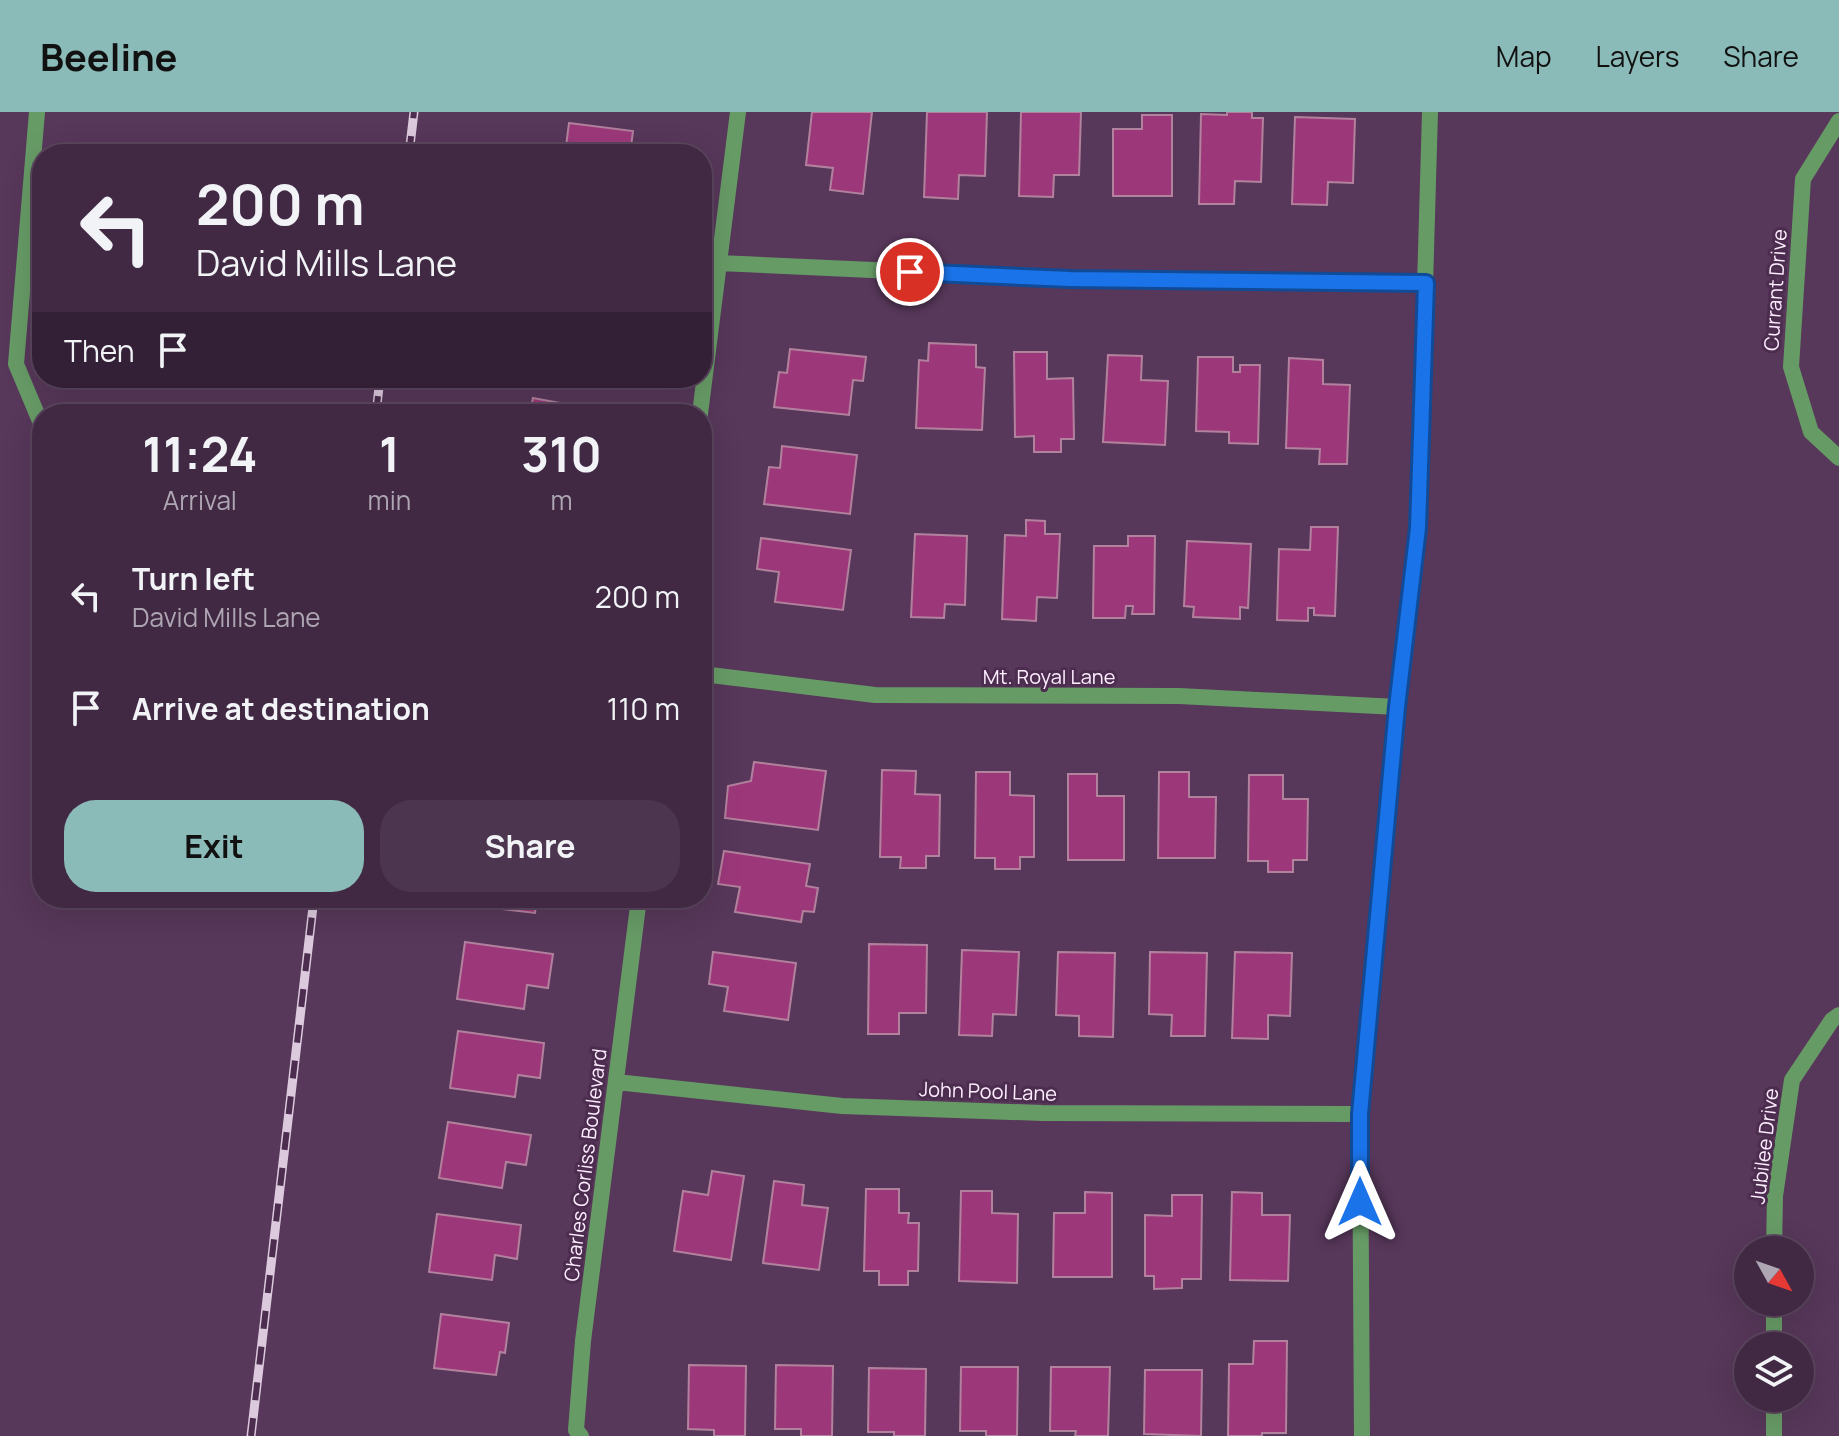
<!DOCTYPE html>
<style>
:root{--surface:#412944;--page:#4c354f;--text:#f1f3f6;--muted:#aea6b2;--line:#5a455d;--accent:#8bbbb9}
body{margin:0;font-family:Manrope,sans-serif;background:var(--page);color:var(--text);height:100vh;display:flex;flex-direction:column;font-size:30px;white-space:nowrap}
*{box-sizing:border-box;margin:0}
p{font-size:26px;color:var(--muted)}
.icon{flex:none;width:44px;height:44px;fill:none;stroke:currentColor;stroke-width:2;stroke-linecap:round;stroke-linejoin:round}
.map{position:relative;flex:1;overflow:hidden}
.panel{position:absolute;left:32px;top:292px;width:680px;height:504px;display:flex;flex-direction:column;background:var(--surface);border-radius:32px;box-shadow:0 8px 32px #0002,0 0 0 2px var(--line)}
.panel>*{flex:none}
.guide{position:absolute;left:32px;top:32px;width:680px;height:244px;border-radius:32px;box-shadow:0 8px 32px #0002,0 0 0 2px var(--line);background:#412944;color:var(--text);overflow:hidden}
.needle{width:52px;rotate:130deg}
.buttons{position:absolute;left:1734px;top:1124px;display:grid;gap:16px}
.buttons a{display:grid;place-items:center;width:80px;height:80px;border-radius:50%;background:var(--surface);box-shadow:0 8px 32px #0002,0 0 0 2px var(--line);font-size:40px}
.pin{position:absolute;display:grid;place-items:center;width:68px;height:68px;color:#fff;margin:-34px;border:4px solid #fff;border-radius:50%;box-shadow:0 2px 8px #0007}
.me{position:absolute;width:88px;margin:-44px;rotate:0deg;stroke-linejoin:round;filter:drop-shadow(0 0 6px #0008)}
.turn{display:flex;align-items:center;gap:28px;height:168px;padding:0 32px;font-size:36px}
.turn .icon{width:104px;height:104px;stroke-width:2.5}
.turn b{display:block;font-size:56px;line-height:68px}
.then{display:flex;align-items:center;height:76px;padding:0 32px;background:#0003;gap:16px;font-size:30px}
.eta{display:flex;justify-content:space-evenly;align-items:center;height:136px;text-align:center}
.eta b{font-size:48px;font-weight:700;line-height:56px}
.button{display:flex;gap:16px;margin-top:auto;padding:16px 32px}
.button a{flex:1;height:92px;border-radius:32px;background:var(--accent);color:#111;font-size:32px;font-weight:700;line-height:92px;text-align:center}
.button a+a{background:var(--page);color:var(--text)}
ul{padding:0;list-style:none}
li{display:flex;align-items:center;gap:24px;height:112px;padding:0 32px}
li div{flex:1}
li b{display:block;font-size:30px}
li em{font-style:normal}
header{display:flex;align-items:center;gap:48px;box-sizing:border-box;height:112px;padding:0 40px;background:var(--accent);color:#111}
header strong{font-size:38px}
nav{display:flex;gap:44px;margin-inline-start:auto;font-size:28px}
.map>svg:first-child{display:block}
.building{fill:#9c387a;stroke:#b2819d;stroke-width:2}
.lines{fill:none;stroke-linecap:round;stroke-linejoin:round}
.minor{stroke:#679b66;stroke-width:16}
.rail-casing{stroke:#dcc9dd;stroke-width:9}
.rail{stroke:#4c2d4f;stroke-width:6;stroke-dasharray:18;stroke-linecap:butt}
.route-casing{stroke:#114b97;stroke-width:20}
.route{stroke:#1a73e8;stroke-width:14}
.labels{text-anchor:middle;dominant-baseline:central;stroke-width:6;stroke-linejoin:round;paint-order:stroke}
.street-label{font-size:20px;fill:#feeeff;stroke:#4c2d4f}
</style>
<header>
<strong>Beeline</strong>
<nav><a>Map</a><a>Layers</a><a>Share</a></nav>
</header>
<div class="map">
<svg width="1839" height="1324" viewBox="0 0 1839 1324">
<rect width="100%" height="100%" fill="#57375a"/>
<path class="building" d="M812,0H872L863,82L830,78L833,56L806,53Z
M927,0H987L985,64L959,63L958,87L924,85Z
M1021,0H1081L1079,63H1054L1053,85L1019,84Z
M1227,0H1252V6H1263L1261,70L1235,69L1234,92H1199L1201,2L1227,3Z
M1142,3H1172V84H1113V17H1142Z
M1295,5L1355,7L1353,71L1328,70L1327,93L1292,92Z
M569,11L633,19L630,42H565Z
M929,231L976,233V255L985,256L982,318L916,316L919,248L928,249Z
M790,237L866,245L863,269L853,268L849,303L774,295L779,260L787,261Z
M1014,240H1047V267L1073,266L1074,327H1061V340H1034V324L1015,325Z
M1108,243L1142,244L1141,268L1168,269L1165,333L1103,330Z
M1198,245H1233V260H1240V253H1260L1258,332L1229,331V320L1196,319Z
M1289,246L1323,248V272L1350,273L1347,352H1319L1320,337L1286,336Z
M533,286L598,298L597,302H517L518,293L531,296Z
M782,334L857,343L850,402L764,392L769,355L780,356Z
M1026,408L1045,409V422H1060L1057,486L1037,485L1036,509L1002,507L1005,423L1026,424Z
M1311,415H1338L1335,504L1314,503V496H1308V509L1277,508L1279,437L1310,438Z
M915,422L967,424L965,493L945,492L944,506L911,505Z
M1128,424H1155L1154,502H1132L1133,494H1126L1125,506H1093L1094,434H1128Z
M761,426L851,438L843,498L775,490L779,460L757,457Z
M1187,429L1251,432L1248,496L1240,495V507L1193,505L1194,495L1184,494Z
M754,650L826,659L818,718L725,706L728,674L751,669Z
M882,658L916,659L915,682L940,683L939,744H926V756H900L901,745H880Z
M976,660H1010V683L1034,684V745H1020V757H995V746H975Z
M1159,660H1189V685H1216L1215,746H1158Z
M1068,662H1097V684H1124V748H1068Z
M1249,663H1283V687H1308L1307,748H1293V760H1268V749H1248Z
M724,739L810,752L806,774L818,776L814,800L803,799L801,810L735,800L740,775L718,772Z
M470,786H537L535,801L469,793Z
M465,830L553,842L548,876L527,873L524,897L457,887Z
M869,832L927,833L926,901H899V922H868Z
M962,838L1019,840L1016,903L993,902L992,924L959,923Z
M713,840L796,851L788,908L724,899L728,875L709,872Z
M1058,840L1115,841L1113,925L1079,924V904L1056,903Z
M1150,840L1207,841L1205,924H1171L1172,903L1149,902Z
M1235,840L1292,841L1290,904L1268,903V927L1232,926Z
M458,919L544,931L540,966L518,963L515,985L450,976Z
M448,1010L531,1023L526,1053L506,1050L502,1076L439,1066Z
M712,1059L744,1064L731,1148L674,1139L683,1079L708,1083Z
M774,1069L804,1073L802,1093L828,1096L819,1158L763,1151Z
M866,1077H899V1101H909L908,1111H919L918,1159H908V1173H879V1159H864Z
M961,1079H992V1101L1018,1102L1017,1171L959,1169Z
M1085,1080L1112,1081V1165H1053L1054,1101H1085Z
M1232,1080L1262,1081V1103H1290L1288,1169L1230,1168Z
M1172,1083H1202L1201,1167H1182V1176L1154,1177V1164H1145V1103L1172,1104Z
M437,1102L521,1113L517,1147L495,1143L492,1168L429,1160Z
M441,1202L509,1211L505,1241L500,1240L496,1263L434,1256Z
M1254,1229H1287L1286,1321H1262V1324H1228L1229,1252H1253Z
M689,1253L746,1254L745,1324H714V1318L688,1317Z
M776,1253L833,1254L832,1324H801V1317H775Z
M961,1255H1018L1017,1324H986V1319H960Z
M1051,1255H1110L1108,1324H1075L1076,1319H1050Z
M869,1256L926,1257L925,1324H894V1320H868Z
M1145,1258H1202L1201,1324L1144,1322Z"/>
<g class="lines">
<path class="minor" d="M37,0L16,252L42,314
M1839,9L1803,67L1791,255L1811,320L1839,346
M719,151L1070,167L1426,171
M700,302L738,0
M702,562L875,583L1179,584L1397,595
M616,970L842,994L1042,1001L1360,1002
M1774,1138L1775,1084L1792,968L1832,908L1839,903
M1774,1234V1190
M581,1324L576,1318L583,1229L639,786
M1362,1324L1360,1002L1397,595L1418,416L1430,0
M1774,1324V1286"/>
<g class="rail-casing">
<path id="rail" d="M409,42L414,0
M376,302L380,266
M251,1324L314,786"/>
</g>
<use href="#rail" class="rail"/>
</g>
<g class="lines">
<g class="route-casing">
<path id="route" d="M910,160L1070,167L1426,171L1418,416L1397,595L1360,1002V1090"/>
</g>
<use href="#route" class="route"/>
</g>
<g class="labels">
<g class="street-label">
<text transform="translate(1775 178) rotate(-86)">Currant Drive</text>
<text x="1049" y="564">Mt. Royal Lane</text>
<text transform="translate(988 979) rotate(2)">John Pool Lane</text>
<text transform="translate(1764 1034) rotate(-83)">Jubilee Drive</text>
<text transform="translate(585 1053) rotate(-83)">Charles Corliss Boulevard</text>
</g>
</g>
</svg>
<div class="buttons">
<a><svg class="needle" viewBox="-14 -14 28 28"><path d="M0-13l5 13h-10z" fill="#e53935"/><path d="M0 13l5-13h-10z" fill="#aea6b2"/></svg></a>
<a><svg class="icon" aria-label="layers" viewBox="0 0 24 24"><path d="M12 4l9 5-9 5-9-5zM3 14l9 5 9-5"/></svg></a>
</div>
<div class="pin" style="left:910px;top:160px;background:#d93025"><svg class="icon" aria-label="arrive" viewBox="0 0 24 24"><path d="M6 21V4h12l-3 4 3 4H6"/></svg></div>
<svg class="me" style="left:1360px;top:1090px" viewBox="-20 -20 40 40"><path d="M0-17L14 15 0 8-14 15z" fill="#1a73e8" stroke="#fff" stroke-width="4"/></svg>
<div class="guide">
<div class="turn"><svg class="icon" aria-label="left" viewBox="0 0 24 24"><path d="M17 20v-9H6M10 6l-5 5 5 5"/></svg><div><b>200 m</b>David Mills Lane</div></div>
<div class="then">Then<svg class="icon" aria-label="arrive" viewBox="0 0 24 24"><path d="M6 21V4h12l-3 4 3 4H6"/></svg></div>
</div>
<section class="panel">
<div class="eta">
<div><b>11:24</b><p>Arrival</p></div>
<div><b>1</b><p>min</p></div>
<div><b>310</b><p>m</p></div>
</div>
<ul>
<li><svg class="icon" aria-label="left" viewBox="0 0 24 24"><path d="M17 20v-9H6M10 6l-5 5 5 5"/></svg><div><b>Turn left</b><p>David Mills Lane</p></div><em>200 m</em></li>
<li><svg class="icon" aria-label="arrive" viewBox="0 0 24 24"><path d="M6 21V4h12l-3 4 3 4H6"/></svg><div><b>Arrive at destination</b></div><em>110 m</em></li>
</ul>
<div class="button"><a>Exit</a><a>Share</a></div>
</section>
</div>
